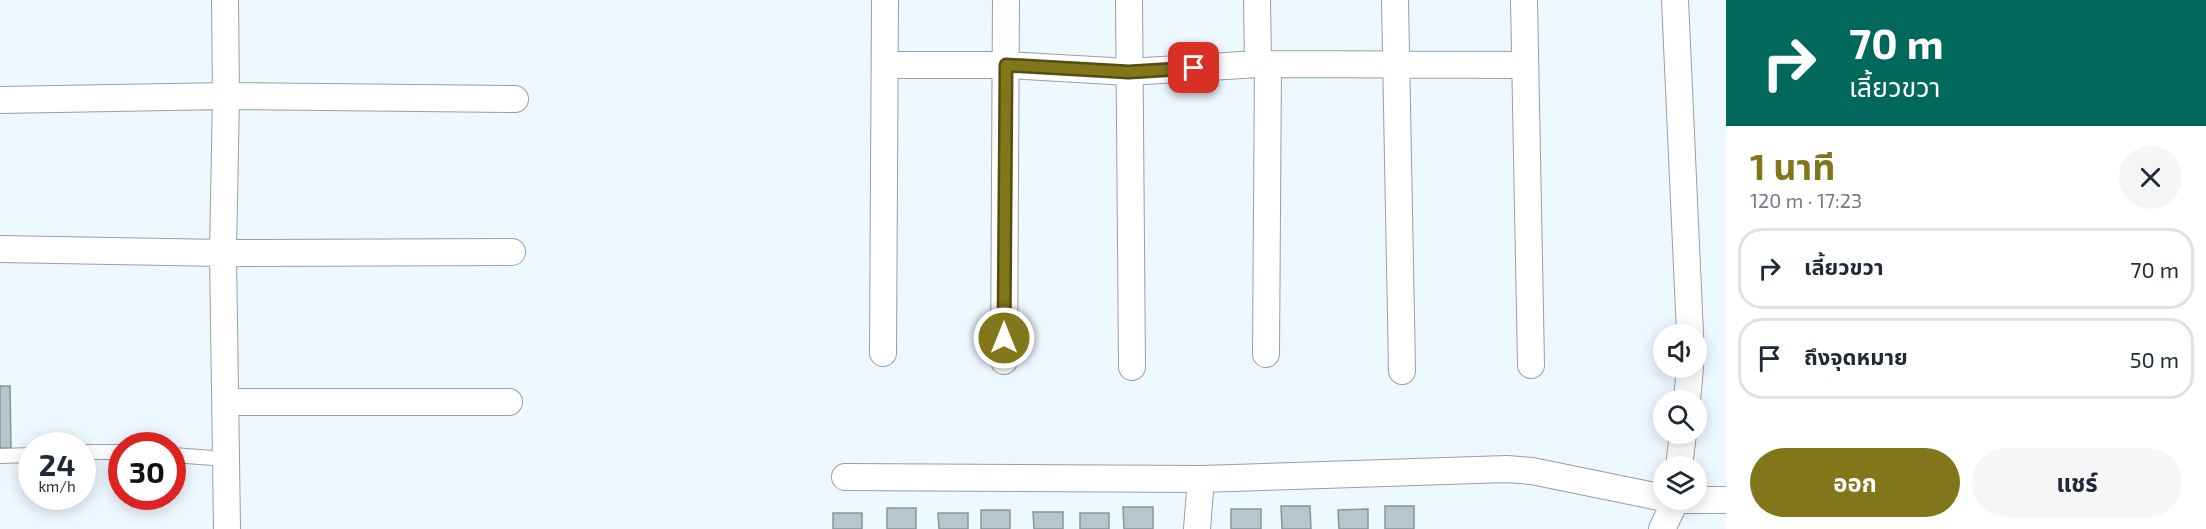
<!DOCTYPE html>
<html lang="th">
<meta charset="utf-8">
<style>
:root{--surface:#fff;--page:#f6f6f7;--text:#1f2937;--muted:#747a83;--line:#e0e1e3;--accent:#817619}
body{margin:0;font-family:"Exo 2","Noto Sans Thai",sans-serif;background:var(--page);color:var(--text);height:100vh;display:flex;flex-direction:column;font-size:22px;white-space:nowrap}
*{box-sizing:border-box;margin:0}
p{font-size:20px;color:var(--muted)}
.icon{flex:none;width:33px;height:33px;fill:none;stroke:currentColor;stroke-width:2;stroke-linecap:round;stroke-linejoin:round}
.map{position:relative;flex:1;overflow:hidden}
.panel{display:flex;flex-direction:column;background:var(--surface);width:480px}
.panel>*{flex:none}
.guide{background:#00695c;color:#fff;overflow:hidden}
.controls{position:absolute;left:1653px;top:324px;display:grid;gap:12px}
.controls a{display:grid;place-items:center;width:54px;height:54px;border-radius:50%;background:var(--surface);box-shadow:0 3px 15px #0003;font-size:30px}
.speed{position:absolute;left:18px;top:432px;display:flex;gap:12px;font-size:30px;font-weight:700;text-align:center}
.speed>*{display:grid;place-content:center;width:78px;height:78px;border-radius:50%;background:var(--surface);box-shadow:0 3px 15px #0003;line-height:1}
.speed small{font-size:15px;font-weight:400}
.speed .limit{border:9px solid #d22;background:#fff;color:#111}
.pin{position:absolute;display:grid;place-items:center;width:51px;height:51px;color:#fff;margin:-26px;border-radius:12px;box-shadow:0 3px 9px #0006}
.me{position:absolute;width:66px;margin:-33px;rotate:0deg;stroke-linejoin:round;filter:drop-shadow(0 0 4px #0008)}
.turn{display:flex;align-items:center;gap:21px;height:126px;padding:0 24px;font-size:27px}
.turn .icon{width:78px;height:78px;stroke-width:2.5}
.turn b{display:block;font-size:42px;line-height:51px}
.round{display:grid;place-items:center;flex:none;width:63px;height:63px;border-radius:32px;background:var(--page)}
.overview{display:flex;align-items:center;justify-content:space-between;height:102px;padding:0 24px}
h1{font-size:36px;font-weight:700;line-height:45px;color:var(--accent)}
.cta{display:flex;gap:12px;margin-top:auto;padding:12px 24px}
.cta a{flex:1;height:69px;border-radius:36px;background:var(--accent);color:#fff;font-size:24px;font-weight:700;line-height:69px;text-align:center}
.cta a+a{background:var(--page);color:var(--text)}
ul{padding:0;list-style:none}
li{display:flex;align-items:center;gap:18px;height:81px;margin:0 12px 9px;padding:0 12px;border:3px solid var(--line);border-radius:24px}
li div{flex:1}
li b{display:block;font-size:22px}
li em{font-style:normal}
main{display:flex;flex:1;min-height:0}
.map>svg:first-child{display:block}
.building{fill:#b6c7c9;stroke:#869698;stroke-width:1.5}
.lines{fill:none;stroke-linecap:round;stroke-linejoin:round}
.service-casing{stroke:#94a1a9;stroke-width:16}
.minor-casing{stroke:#94a1a9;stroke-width:28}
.service{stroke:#fff;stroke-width:14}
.minor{stroke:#fff;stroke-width:26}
.route-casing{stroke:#544d10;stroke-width:15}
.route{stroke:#817619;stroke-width:10}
</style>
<main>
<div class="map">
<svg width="1726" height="529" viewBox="0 0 1726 529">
<rect width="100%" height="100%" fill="#edf8ff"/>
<path class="building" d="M0,386H10L11,448H0Z
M1281,506H1310L1311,529H1282Z
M1385,506H1414V529H1385Z
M1123,507H1153V529H1124Z
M887,508H916V529H887Z
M1231,509H1261V529H1231Z
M1368,509V529H1339L1338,510Z
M981,510H1010V529H981Z
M1033,512H1063V529H1034Z
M833,513H862V529H833Z
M938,513H968V529H939Z
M1080,513H1109V529H1080Z"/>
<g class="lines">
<g class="service-casing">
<path id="service" d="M82,452H122
M172,455L227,459
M0,456L32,455"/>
</g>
<g class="minor-casing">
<path id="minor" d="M225,0L226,96L223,253L227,529
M1129,0L1132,367
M1257,0L1258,64
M1395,0L1402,371
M1524,0L1531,365
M1675,0L1690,334
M886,65H1006L1129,72L1258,64L1525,65
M0,100L226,96L515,99
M0,249L223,253L512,252
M883,353L885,0
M1266,354L1268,64
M1004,361L1006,0
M1687,400L1690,368
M226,402H509
M1679,466L1683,434
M845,477L1201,479L1507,469L1532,471L1664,498
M1671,500H1726
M1197,529L1201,479
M1662,529L1676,500"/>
</g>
<use href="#service" class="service"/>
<use href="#minor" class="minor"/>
</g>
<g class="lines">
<g class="route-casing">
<path id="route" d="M1004,338L1006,65L1129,72L1194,68"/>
</g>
<use href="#route" class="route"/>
</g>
</svg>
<div class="controls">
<a><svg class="icon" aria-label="sound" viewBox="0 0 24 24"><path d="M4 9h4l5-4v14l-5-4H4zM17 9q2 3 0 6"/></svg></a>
<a><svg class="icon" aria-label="search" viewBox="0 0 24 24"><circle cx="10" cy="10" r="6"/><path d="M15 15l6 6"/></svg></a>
<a><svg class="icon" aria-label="layers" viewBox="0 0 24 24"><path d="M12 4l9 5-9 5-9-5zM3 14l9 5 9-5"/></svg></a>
</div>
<div class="speed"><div>24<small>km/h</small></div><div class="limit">30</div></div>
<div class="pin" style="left:1194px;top:68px;background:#d93025"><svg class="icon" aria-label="arrive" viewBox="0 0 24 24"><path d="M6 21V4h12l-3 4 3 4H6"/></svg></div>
<svg class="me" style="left:1004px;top:338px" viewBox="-20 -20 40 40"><circle r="17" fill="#817619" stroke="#fff" stroke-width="3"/><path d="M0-11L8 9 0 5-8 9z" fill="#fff"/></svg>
</div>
<section class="panel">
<div class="guide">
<div class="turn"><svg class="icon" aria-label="right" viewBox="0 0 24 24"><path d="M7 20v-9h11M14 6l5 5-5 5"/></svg><div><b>70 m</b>เลี้ยวขวา</div></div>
</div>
<div class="overview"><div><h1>1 นาที</h1><p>120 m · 17:23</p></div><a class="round"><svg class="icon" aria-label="close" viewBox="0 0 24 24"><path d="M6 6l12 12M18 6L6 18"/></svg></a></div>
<ul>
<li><svg class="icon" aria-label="right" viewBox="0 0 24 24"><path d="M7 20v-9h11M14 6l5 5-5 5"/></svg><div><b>เลี้ยวขวา</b></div><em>70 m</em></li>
<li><svg class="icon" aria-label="arrive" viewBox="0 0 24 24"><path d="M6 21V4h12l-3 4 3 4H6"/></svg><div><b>ถึงจุดหมาย</b></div><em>50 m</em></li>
</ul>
<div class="cta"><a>ออก</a><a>แชร์</a></div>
</section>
</main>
